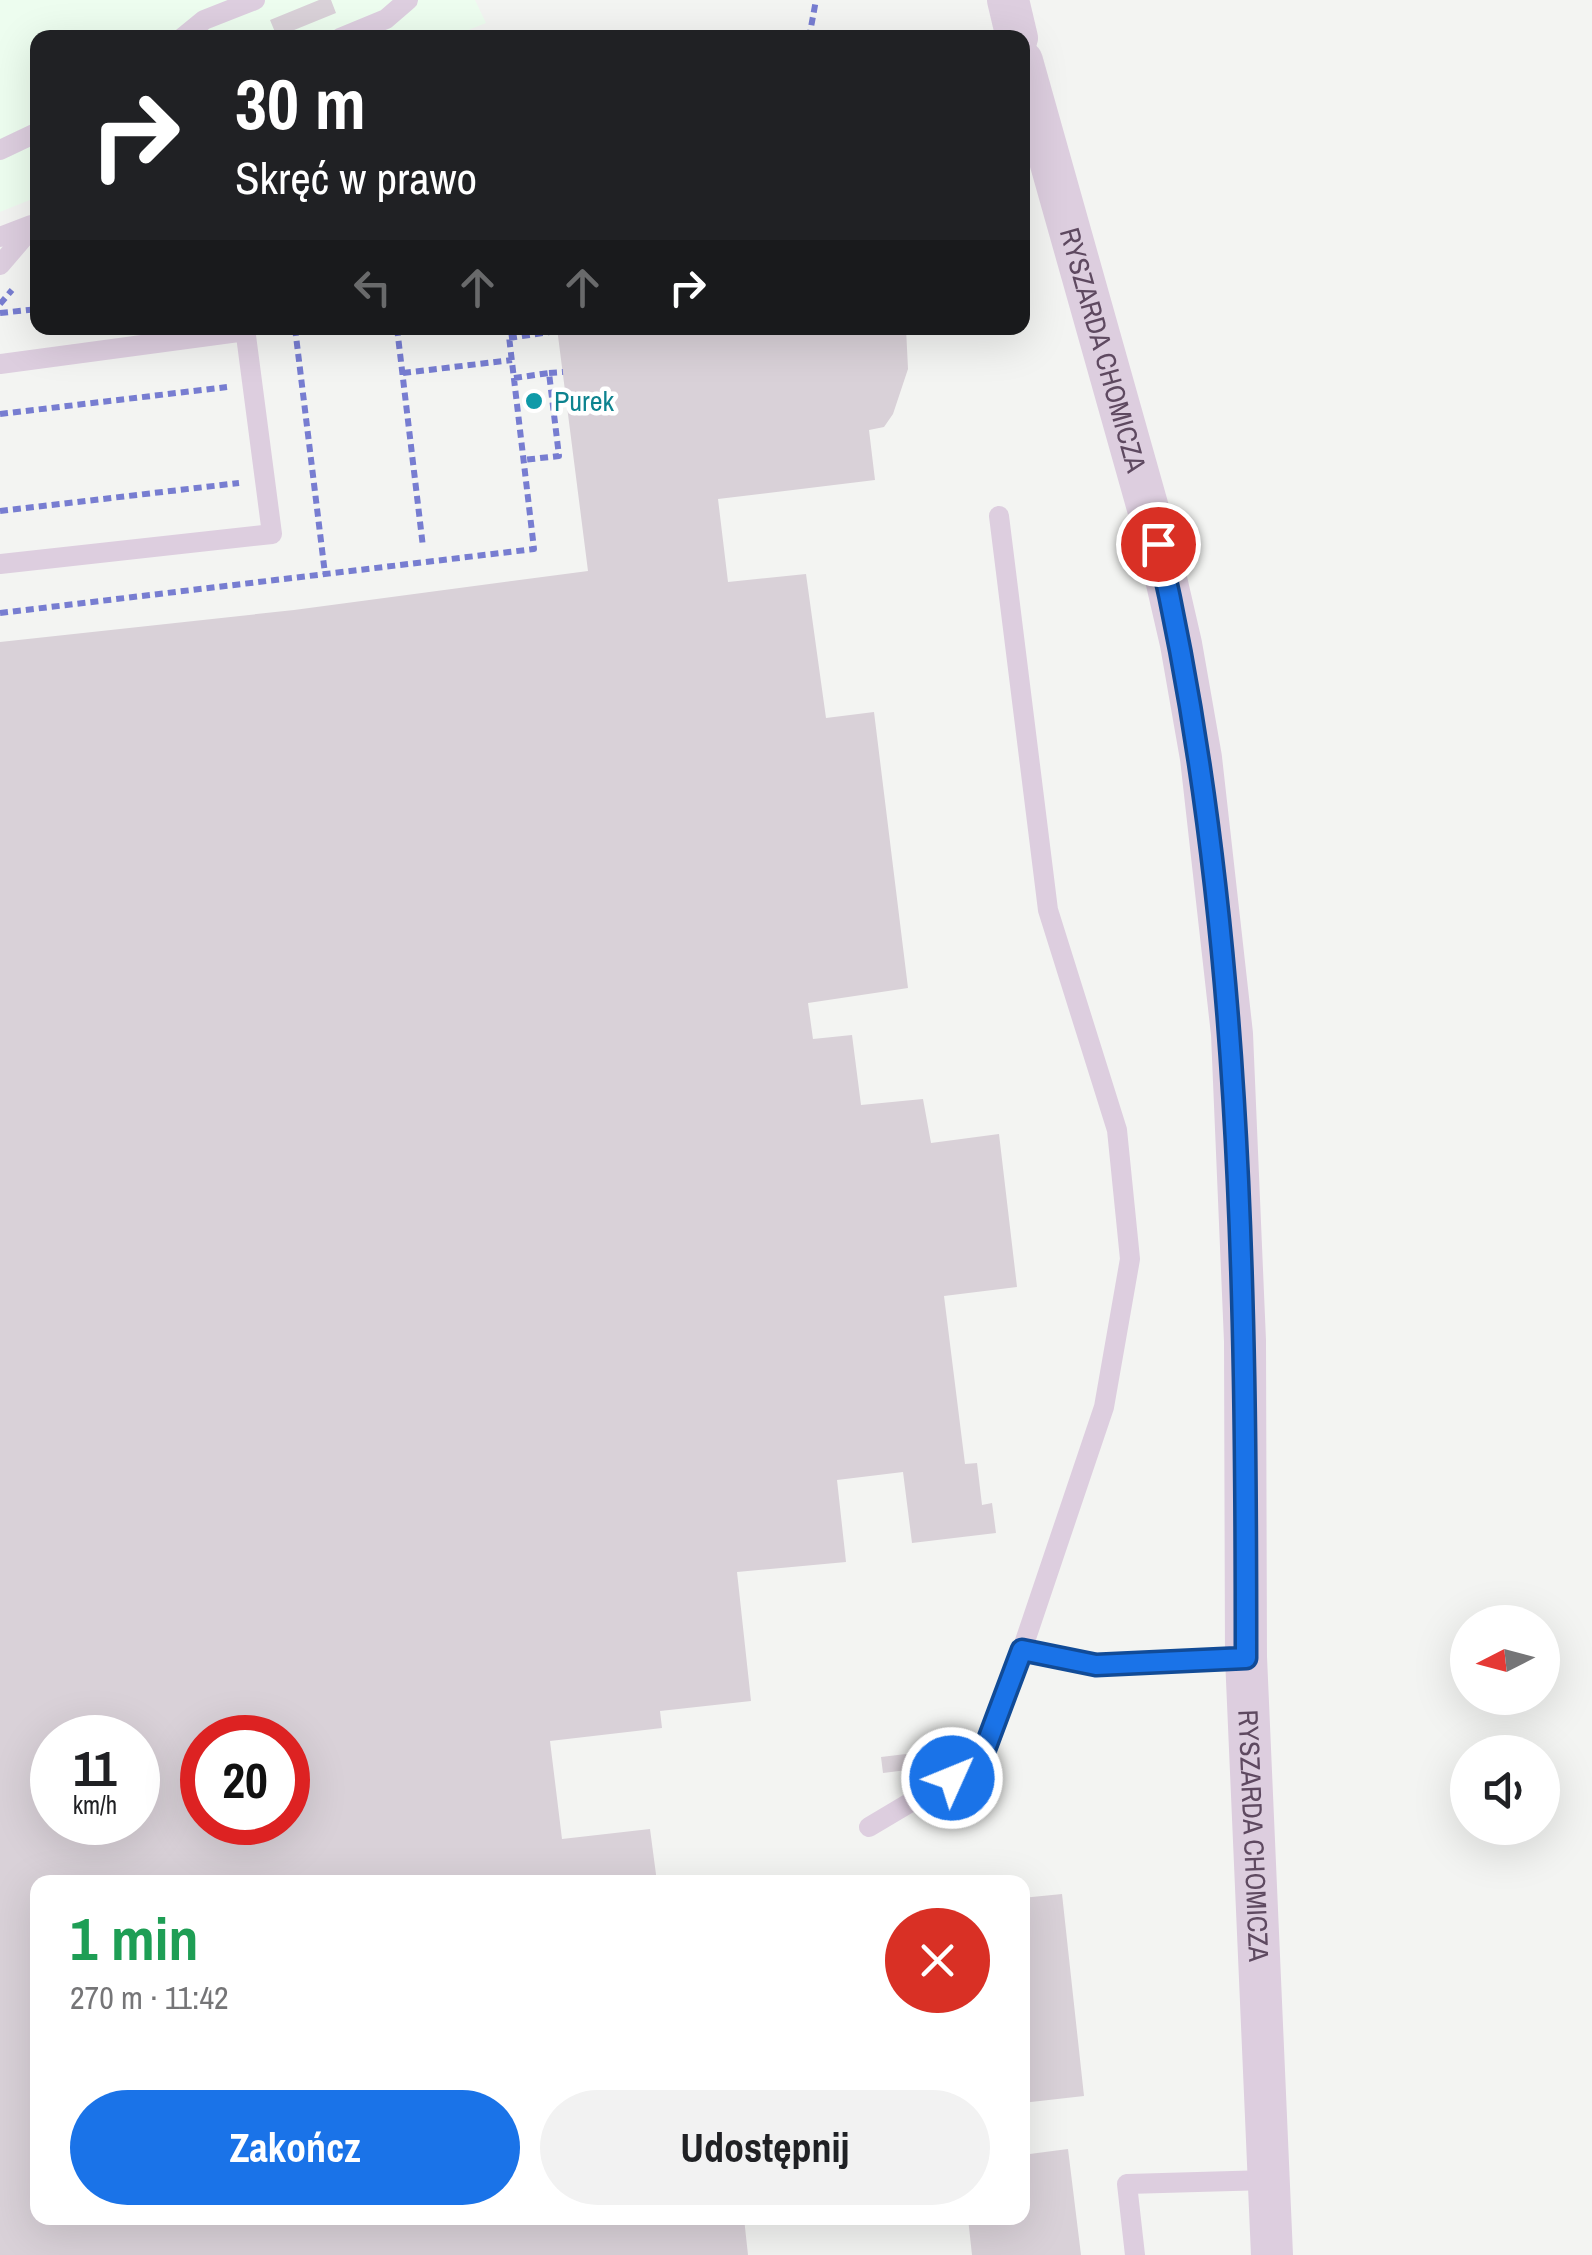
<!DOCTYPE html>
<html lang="pl">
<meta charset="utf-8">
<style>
:root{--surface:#fff;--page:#f2f2f2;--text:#202124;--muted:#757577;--accent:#1a73e8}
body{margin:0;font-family:"Archivo Narrow",sans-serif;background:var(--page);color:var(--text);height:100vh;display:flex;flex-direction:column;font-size:38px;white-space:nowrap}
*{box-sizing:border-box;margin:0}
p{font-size:32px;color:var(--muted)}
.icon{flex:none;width:55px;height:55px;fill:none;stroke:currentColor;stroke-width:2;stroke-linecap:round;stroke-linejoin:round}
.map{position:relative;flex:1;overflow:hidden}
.side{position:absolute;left:30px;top:1875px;width:1000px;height:350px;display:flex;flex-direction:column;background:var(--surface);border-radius:20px;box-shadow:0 10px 40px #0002}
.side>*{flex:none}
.top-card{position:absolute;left:30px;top:30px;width:1000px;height:305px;border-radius:20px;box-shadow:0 10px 40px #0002;background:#202124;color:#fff;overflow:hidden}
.needle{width:65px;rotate:264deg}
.tools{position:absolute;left:1450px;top:1605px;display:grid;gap:20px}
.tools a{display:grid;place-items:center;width:110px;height:110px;border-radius:50%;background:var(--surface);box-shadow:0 10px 40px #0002;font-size:50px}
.speed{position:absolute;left:30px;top:1715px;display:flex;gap:20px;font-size:50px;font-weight:700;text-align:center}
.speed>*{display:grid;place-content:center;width:130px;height:130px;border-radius:50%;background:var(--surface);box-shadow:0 10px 40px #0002;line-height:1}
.speed small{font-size:25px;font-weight:400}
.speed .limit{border:15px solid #d22;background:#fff;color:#111}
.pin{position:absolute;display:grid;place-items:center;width:85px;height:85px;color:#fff;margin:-42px;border:5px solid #fff;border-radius:50%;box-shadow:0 2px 10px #0007}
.me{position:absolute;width:110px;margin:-55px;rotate:46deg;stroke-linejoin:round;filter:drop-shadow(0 0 8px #0008)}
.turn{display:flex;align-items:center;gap:35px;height:210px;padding:0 40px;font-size:45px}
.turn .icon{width:130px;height:130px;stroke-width:2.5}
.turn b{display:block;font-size:70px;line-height:85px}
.lanes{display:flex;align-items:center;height:95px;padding:0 40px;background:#0003;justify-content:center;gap:50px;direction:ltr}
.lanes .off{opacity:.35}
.round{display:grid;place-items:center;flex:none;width:105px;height:105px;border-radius:52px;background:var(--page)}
.overview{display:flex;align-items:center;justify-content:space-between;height:170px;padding:0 40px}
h1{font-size:60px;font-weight:700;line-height:75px;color:#1e9e55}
.cta{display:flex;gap:20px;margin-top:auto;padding:20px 40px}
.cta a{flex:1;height:115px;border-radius:60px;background:var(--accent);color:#fff;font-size:40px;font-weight:700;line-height:115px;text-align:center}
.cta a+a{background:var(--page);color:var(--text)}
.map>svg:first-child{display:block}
.commercial{fill:#edfdef}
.building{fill:#d9d1d8;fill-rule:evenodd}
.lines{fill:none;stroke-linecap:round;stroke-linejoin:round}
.path{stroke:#777dd1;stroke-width:6;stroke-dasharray:8 5;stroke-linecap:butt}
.lane{stroke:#ddcedf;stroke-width:20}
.street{stroke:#ddcedf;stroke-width:42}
.route-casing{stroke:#114b97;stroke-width:25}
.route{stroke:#1a73e8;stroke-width:18}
.culture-dot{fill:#0f9aa8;stroke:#fff;stroke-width:4}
.labels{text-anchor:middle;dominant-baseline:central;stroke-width:9;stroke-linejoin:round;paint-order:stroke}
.street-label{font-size:28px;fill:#5e4960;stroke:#fff}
.culture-label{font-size:28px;fill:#0d838f;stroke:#fff;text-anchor:start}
</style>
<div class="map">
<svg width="1592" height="2255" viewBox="0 0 1592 2255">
<rect width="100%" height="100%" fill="#f3f4f2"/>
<path class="commercial" d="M0,0H475L486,23L448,38H38L37,197L0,212Z"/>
<path class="building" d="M319,0H331L336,13L277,37L270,20Z
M557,328H906L908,369L893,414L884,427L869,430L875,480L718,499L728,582L806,574L826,718L874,712L908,988L808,1003L813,1039L852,1035L861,1105L923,1099L931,1143L999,1134L1017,1287L944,1296L965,1464L977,1463L982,1505L992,1503L996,1533L912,1543L903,1472L837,1480L846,1562L737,1572L751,1701L660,1711L662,1728L550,1741L562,1839L650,1829L657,1882H38V2218H744L748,2255H0V642L294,610L588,571ZM52,1738H138V1822H52ZM202,1738H288V1822H202Z
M906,1754L907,1770L883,1773L881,1757Z
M1062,1894L1084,2096L1022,2103V1898Z
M1068,2149L1081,2255H972L968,2218H1022V2155Z"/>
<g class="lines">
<path class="path" d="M809,38L816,0
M0,304L12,290
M0,313L38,309
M295,328L325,574
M397,328L423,547
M509,338L557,331
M403,373L512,360
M549,373L563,372
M514,378L549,373L559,456L523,460
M0,414L227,387
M0,511L239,483
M0,613L534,549L508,328"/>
<path class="lane" d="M182,38L204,20L255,0
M340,38L386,19L408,0
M0,150L38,132
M0,237L31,225
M0,265L36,223
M0,364L246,331
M0,564L272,534L245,328
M1022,1650L1096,1665L1246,1657
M869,1827L980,1761L1022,1650L1104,1407L1130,1259L1117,1130L1048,910L999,516
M1135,2255L1127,2184L1268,2180"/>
<g class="street">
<path d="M1008,0L1017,38"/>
<path id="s1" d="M1022,61L1158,544L1181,644L1201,758L1232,1034L1245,1341L1246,1657L1272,2255"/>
</g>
</g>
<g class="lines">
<g class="route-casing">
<path id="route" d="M952,1778L980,1762L1022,1650L1096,1665L1246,1658C1246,1284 1242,909 1158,544"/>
</g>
<use href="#route" class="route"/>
</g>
<circle class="culture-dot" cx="534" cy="401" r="10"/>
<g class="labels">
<g class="street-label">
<text stroke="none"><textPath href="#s1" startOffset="300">RYSZARDA CHOMICZA</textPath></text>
<text stroke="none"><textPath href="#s1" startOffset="1800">RYSZARDA CHOMICZA</textPath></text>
</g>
<g class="culture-label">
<text x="554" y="401">Purek</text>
</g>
</g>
</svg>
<div class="tools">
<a><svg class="needle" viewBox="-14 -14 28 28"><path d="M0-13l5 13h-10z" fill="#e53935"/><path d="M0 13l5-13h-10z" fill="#757577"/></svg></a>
<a><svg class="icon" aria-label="sound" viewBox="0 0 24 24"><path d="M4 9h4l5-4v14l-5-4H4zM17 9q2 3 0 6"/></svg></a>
</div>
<div class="speed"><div>11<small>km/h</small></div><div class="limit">20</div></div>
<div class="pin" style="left:1158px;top:544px;background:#d93025"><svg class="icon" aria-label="arrive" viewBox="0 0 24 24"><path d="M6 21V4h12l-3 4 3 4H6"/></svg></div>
<svg class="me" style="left:952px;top:1778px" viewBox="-20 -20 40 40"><circle r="17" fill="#1a73e8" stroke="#fff" stroke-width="3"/><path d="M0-11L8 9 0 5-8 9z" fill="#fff"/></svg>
<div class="top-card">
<div class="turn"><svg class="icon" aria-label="right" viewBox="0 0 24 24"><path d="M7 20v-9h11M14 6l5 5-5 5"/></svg><div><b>30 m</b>Skręć w prawo</div></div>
<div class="lanes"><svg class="icon off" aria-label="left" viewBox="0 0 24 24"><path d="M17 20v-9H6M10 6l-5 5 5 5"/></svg><svg class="icon off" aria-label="ahead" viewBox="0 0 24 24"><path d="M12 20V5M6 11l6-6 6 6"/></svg><svg class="icon off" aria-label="ahead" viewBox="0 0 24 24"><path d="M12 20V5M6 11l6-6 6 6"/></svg><svg class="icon" aria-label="right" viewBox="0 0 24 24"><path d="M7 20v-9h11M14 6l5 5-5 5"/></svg></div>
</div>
<section class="side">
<div class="overview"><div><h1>1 min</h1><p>270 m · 11:42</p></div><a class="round" style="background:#d93025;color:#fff"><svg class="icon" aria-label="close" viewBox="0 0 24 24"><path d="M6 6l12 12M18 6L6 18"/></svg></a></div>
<div class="cta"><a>Zakończ</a><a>Udostępnij</a></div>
</section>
</div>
